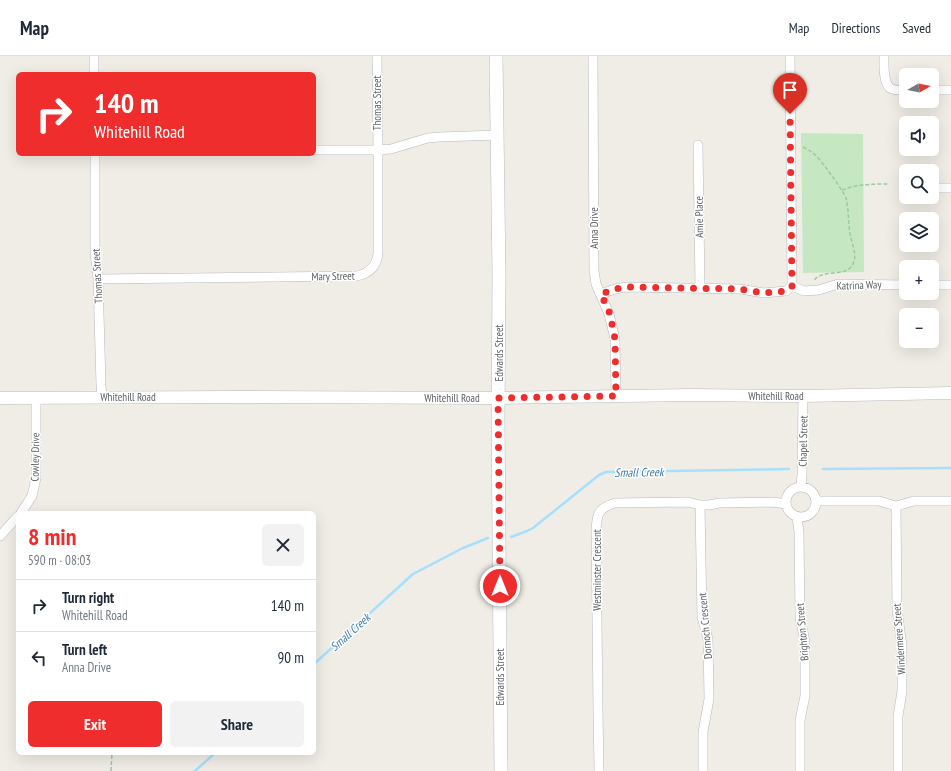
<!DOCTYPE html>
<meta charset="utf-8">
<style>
:root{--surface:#fff;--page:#f2f2f3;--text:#1f2937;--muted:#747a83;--line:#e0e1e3;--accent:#f02d2d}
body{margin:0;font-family:"PT Sans Narrow",sans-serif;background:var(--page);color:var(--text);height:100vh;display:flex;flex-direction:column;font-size:15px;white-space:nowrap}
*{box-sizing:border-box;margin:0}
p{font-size:13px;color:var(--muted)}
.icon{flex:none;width:22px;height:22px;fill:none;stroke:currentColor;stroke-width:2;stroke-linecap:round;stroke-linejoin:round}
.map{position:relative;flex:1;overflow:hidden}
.side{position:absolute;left:16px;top:455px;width:300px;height:244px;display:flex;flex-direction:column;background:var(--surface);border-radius:6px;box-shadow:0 4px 16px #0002}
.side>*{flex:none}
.top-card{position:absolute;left:16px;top:16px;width:300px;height:84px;border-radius:6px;box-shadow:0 4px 16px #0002;background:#f02d2d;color:#fff;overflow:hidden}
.needle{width:26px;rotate:81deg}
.fabs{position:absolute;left:899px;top:12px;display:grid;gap:8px}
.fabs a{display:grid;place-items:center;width:40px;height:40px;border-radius:6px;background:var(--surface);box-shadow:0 4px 16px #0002;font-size:20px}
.pin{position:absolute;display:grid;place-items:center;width:34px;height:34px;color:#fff;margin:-41px -17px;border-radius:50% 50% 50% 0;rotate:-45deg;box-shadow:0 0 4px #0007}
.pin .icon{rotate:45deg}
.me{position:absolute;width:44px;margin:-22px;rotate:0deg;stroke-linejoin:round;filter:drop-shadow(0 0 3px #0008)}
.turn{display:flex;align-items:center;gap:14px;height:84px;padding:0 12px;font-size:18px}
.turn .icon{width:52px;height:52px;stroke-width:2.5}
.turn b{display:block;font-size:28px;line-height:34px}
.round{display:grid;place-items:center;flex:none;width:42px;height:42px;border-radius:6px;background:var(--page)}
.head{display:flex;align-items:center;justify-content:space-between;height:68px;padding:0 12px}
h1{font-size:24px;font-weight:800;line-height:30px;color:var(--accent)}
.button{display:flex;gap:8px;margin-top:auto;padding:8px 12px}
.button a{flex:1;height:46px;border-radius:6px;background:var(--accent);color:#fff;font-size:16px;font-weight:800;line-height:46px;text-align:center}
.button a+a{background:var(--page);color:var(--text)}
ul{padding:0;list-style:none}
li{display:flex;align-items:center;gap:12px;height:52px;padding:0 12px;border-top:1px solid var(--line)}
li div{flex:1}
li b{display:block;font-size:15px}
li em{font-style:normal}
header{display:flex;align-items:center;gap:24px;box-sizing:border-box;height:56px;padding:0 20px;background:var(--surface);border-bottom:1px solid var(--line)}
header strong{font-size:19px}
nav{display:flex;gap:22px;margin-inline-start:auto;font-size:14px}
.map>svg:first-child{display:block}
.green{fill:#c5e8c2}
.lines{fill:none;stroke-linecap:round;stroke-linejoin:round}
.stream{stroke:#a7dfff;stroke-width:2.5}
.minor-casing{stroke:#b6b9bd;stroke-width:10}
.tertiary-casing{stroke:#b6b9bd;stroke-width:13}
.secondary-casing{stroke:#b7bbc0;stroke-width:14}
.path{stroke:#9bcaa5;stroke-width:1.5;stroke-dasharray:4 2;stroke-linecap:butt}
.minor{stroke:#fff;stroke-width:9}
.tertiary{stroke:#fff;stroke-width:12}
.secondary{stroke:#fff;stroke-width:13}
.route{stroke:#f02d2d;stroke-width:7;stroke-dasharray:0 12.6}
.labels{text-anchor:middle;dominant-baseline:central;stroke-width:3;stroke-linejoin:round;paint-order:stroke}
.street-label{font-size:11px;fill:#5d6267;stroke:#fff}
.water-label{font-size:12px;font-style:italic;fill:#3c7bad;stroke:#fff}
</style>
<header>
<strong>Map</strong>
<nav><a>Map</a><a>Directions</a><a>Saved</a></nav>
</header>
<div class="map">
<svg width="951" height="715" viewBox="0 0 951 715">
<rect width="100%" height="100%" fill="#f0ede6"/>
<path class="green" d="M801,77L863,78L864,216L803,217Z"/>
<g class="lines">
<path class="stream" d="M823,413L951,412
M511,481L527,475L533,472L599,419L606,416L789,413
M314,608L413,518L463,492L488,482
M195,715L215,697"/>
<g class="minor-casing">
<path id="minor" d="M94,0V18
M593,0L594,215L596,228L609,258L615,283L616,340
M790,0L792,230
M884,0C884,8 883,26 890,32C894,35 901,34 906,34
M932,34H951
M698,89L700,233
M314,94H378L377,0
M95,98V197L98,223L101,329L102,341
M932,132H951
M98,223L357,220C370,217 377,210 378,197V94L391,93L428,82L440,81L497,79
M932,229H951
M601,238L615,233L627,231L740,233L764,237L786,235L792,230L804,235L819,234L838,228L906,229
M801,430L802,419L803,340
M786 446a15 15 0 1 1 30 0a15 15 0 1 1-30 0Z
M816,445H879L896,450L914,445H951
M700,449L702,561L708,583L709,643L703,676V715
M896,450L897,554L902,590V635L898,660V715
M21,457L32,440L36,422V342
M797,461L799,476L800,561L805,586V640L800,664V715
M0,480L18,460
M599,715L598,654L596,474C597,458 598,452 615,447L688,446L700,449H709L719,447L773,446L786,448"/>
</g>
<g class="tertiary-casing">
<path id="tertiary" d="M0,342L233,341L498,342L691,339L803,340L951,337"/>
</g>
<g class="secondary-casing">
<path id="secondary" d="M496,0L499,219L498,361L501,715"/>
</g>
<path class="path" d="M803,91C807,93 811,95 814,98C819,101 845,137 846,142C849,154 848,166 850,178C852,189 859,201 851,211C844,220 824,214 815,223V226
M842,134C857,128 873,128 889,128
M111,715L112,697"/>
<use href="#minor" class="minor"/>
<use href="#tertiary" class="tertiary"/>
<use href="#secondary" class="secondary"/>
</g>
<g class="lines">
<path class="route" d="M500,530L498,342L616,340L615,283L610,258L601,238L615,233L627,231L740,233L764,237L786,235L792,230L790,58"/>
</g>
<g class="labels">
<g class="street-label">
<text transform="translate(377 47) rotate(-90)">Thomas Street</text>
<text transform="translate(699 161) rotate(-91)">Amie Place</text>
<text transform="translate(594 172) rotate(-90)">Anna Drive</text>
<text transform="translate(97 220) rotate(-93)">Thomas Street</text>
<text transform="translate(333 220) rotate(-1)">Mary Street</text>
<text transform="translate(859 229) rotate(-2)">Katrina Way</text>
<text transform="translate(499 297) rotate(-90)">Edwards Street</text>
<text x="776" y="340">Whitehill Road</text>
<text x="128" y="341">Whitehill Road</text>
<text x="452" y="342">Whitehill Road</text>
<text transform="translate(803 385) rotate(-89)">Chapel Street</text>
<text transform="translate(35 401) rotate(-89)">Cowley Drive</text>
<text transform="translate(597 514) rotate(-90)">Westminster Crescent</text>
<text transform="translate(705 570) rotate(-95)">Dornoch Crescent</text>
<text transform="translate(802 576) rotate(-95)">Brighton Street</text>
<text transform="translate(899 583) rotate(-94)">Windermere Street</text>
<text transform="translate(500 621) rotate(-90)">Edwards Street</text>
</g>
<g class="water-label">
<text transform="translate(639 416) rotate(-1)">Small Creek</text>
<text transform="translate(350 576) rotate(-42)">Small Creek</text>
</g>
</g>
</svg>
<div class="fabs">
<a><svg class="needle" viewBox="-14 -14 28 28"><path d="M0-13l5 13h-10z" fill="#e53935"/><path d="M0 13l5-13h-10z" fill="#747a83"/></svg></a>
<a><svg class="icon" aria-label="sound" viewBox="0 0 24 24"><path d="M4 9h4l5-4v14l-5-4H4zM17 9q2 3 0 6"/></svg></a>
<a><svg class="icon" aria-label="search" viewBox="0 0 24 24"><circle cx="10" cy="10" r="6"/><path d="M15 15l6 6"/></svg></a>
<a><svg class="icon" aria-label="layers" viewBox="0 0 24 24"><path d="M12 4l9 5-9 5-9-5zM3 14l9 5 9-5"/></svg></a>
<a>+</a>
<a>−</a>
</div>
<div class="pin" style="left:790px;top:58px;background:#d93025"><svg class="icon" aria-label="arrive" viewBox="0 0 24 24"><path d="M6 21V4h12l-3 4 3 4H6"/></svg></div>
<svg class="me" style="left:500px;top:530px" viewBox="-20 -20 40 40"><circle r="17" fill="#f02d2d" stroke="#fff" stroke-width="3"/><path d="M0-11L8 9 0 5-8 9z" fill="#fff"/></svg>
<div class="top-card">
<div class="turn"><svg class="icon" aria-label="right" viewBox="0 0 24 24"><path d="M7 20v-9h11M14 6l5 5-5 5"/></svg><div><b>140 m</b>Whitehill Road</div></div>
</div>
<section class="side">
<div class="head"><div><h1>8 min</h1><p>590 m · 08:03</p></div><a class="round"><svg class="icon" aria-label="close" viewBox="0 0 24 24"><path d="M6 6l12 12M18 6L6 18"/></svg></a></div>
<ul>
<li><svg class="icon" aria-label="right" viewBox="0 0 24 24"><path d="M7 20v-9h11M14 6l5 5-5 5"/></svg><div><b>Turn right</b><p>Whitehill Road</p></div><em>140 m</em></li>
<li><svg class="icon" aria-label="left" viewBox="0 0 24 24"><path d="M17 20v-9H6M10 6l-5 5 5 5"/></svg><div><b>Turn left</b><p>Anna Drive</p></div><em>90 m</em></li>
</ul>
<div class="button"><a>Exit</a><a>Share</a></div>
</section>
</div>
